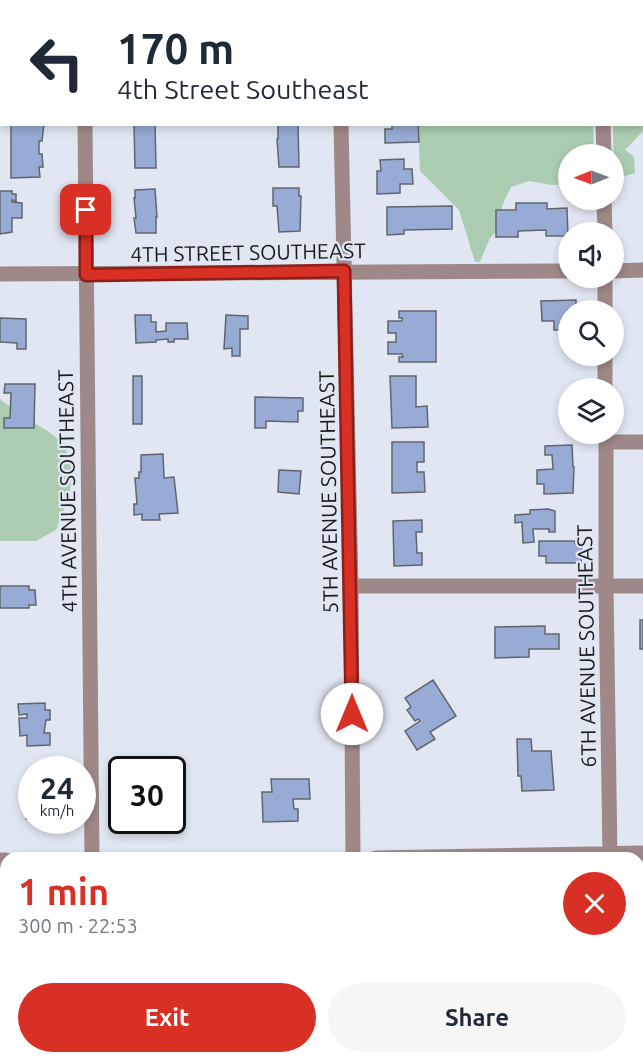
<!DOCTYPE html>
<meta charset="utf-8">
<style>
:root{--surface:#fff;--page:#f6f6f7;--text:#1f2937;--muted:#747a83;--accent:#d93025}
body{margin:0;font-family:Ubuntu,sans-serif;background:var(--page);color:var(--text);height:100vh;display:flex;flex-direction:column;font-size:22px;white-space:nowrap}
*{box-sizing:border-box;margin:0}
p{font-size:20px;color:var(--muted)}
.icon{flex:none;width:33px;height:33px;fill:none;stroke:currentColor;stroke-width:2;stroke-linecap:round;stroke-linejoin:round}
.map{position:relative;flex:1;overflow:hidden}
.sheet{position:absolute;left:0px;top:852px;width:644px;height:212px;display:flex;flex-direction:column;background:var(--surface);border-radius:18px 18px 0 0;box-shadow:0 3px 9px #0003}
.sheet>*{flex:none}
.guide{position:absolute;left:0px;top:0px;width:644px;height:126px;box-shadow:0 3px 9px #0003;background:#fff;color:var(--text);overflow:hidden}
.needle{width:39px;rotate:269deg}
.buttons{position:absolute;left:558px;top:144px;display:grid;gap:12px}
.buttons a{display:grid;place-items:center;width:66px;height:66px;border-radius:50%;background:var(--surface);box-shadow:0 3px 9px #0003;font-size:30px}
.speed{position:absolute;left:18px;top:756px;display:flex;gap:12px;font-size:30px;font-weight:700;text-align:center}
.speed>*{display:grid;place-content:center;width:78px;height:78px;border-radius:50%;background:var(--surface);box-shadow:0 3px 9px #0003;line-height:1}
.speed small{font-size:15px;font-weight:400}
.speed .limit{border:3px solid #111;border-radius:9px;background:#fff;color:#111}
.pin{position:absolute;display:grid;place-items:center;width:51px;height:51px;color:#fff;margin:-26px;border-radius:12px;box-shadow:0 3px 9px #0006}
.me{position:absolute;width:66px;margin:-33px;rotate:0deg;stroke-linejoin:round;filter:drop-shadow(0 0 4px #0008)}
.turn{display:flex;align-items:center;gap:21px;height:126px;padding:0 18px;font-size:27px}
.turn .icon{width:78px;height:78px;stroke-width:2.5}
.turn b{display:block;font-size:42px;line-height:51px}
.round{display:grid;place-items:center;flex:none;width:63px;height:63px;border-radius:32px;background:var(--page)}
.overview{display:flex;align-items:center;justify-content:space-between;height:102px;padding:0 18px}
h1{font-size:36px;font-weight:700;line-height:45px;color:var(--accent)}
.primary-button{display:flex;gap:12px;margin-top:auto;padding:12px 18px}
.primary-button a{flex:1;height:69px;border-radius:36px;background:var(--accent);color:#fff;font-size:24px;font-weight:700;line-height:69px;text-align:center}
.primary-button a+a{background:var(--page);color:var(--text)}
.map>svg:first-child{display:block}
.green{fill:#abccb0}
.building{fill:#98abd4;stroke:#60656e;stroke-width:1.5}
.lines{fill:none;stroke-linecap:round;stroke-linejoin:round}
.minor{stroke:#9f8888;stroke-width:15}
.route-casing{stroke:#8d1f18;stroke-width:15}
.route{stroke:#d93025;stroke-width:10}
.labels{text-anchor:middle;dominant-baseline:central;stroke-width:4.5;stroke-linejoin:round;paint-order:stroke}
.street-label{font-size:21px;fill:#191b1f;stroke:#e1e7f2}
</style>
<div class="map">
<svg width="643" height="1063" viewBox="0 0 643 1063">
<rect width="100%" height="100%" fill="#e1e7f2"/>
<path class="green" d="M612,0H643V131L625,150L634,157L635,173L614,179L613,125L642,124V2Z
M418,125H593L594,154H568V184L552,185L529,181L511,187L502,206L503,224L490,238L480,262H475L459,210L420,171Z
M0,399L23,417L48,431L64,444L73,468L69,496L56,530L36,541H0Z"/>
<path class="building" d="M140,0H180V2H140Z
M386,0H432L386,2Z
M11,124H44L42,141H39V154H42L43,167H39L40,177L11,178Z
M155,124L156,168H135L134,125Z
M278,124H298L299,167H279L277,139H278Z
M387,124H418L419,142L385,143V129H392V125Z
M404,159V169H412L413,184H400V193L377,194V171H381L380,160Z
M273,188H299V196H301L300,231L279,232L277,206H273Z
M155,189L157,217H156V233H136L134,218H136L134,198H135V190Z
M0,191H12V194H16V201L12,200V202L22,203V218H12V232L0,234Z
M516,203H547V209L567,208L568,236H546V230L518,231V237H496V210H516Z
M452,206V229L404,230V234L387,235V207Z
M576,300V310H568V330H554V321H542L541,301Z
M399,311H436V362H399V357H403L402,354H388V342H396V333H388V321H402V318H399Z
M135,315H151V322H156V332L166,331V323H187L188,339H174V342H168V339L156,340V342L136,343Z
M226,315L248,316V329H240V356H232V348L224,349Z
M0,318L26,319V349H17V343L0,342Z
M133,376H142V424H133Z
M390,376H416V407L427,406L428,427L392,428Z
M5,384H35L34,428H4V418H10L11,393H4Z
M255,397L303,398V411H298V422L266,421V428H255Z
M392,442H424V462H417V472H424L425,492L392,493Z
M572,445L573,467H574L573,493L544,494V484H537V470L553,469L552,455H545V446Z
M163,454L164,478L174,477L178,513L159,514L160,520H142V514L134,515V504H137L135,478H139V472H141V455Z
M279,470L301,471L299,494L278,492Z
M548,509L555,511V532H549V529H533L534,542L523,543L522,522L515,523V515L530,514V510Z
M422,520V532H416L417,553H422V565L394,566L393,521Z
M539,541H575V543H582L581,563H546V556H539Z
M0,586H29V590H35L36,605H29V608H0Z
M640,620H643V649H640Z
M545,626V634H559V649H529V657L495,658V627Z
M433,680L456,716L430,732L435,739L417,750L405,731L420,721L418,719L415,721L407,710L411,707L405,698Z
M45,703V710H50V720H46L44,733H50V745L27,746V735L20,736L19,718H27V714L19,715L18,704Z
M517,739H531L532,751H551L554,790L522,791L521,776H518Z
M172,771H177V801H172Z
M271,779H309L310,799H293L294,809H298V821L263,822L262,792H272Z
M32,794V819H26L25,795Z
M641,1037L643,1039V1063H632L640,1052L638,1051V1043Z"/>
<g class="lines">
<path class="minor" d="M84,0V2
M339,0V2
M602,0V2
M85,124L92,858
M341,124L351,586L353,858
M603,124L604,154
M604,200L605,232
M614,271L643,270
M0,274L568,271
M605,278V310
M605,356V388
M606,434V587L610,858
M606,442H643
M351,586H643
M376,858L643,853
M0,860H6
M95,1058L96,1063
M355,1058V1063
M613,1058V1063"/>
</g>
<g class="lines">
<g class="route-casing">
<path id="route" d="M86,210V275L344,271L352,714"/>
</g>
<use href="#route" class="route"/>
</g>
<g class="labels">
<g class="street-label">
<text transform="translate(248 252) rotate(-1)">4TH STREET SOUTHEAST</text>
<text transform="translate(67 491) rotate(-91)">4TH AVENUE SOUTHEAST</text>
<text transform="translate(328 492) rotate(-91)">5TH AVENUE SOUTHEAST</text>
<text transform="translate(586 646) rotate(-91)">6TH AVENUE SOUTHEAST</text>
</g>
</g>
</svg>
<div class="buttons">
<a><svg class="needle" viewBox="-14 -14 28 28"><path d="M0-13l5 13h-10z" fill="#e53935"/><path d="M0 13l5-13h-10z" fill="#747a83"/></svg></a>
<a><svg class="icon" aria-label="sound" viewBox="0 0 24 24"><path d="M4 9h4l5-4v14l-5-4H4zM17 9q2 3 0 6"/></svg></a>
<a><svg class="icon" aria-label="search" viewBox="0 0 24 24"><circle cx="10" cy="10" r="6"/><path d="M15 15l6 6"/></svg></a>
<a><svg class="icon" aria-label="layers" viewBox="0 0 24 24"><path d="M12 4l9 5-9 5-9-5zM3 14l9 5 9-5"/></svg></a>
</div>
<div class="speed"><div>24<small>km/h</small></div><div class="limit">30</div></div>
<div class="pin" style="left:86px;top:210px;background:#d93025"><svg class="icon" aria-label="arrive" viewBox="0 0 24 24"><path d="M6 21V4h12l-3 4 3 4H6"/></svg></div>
<svg class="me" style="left:352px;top:714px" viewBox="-20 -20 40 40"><circle r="19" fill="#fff"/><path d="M0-13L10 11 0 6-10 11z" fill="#d93025"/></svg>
<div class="guide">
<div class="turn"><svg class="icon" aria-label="left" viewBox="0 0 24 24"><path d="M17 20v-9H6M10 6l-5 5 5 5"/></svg><div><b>170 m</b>4th Street Southeast</div></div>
</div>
<section class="sheet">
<div class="overview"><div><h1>1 min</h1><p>300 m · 22:53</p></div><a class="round" style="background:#d93025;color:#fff"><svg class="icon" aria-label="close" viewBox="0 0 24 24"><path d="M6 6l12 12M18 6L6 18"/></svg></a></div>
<div class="primary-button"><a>Exit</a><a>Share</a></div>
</section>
</div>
